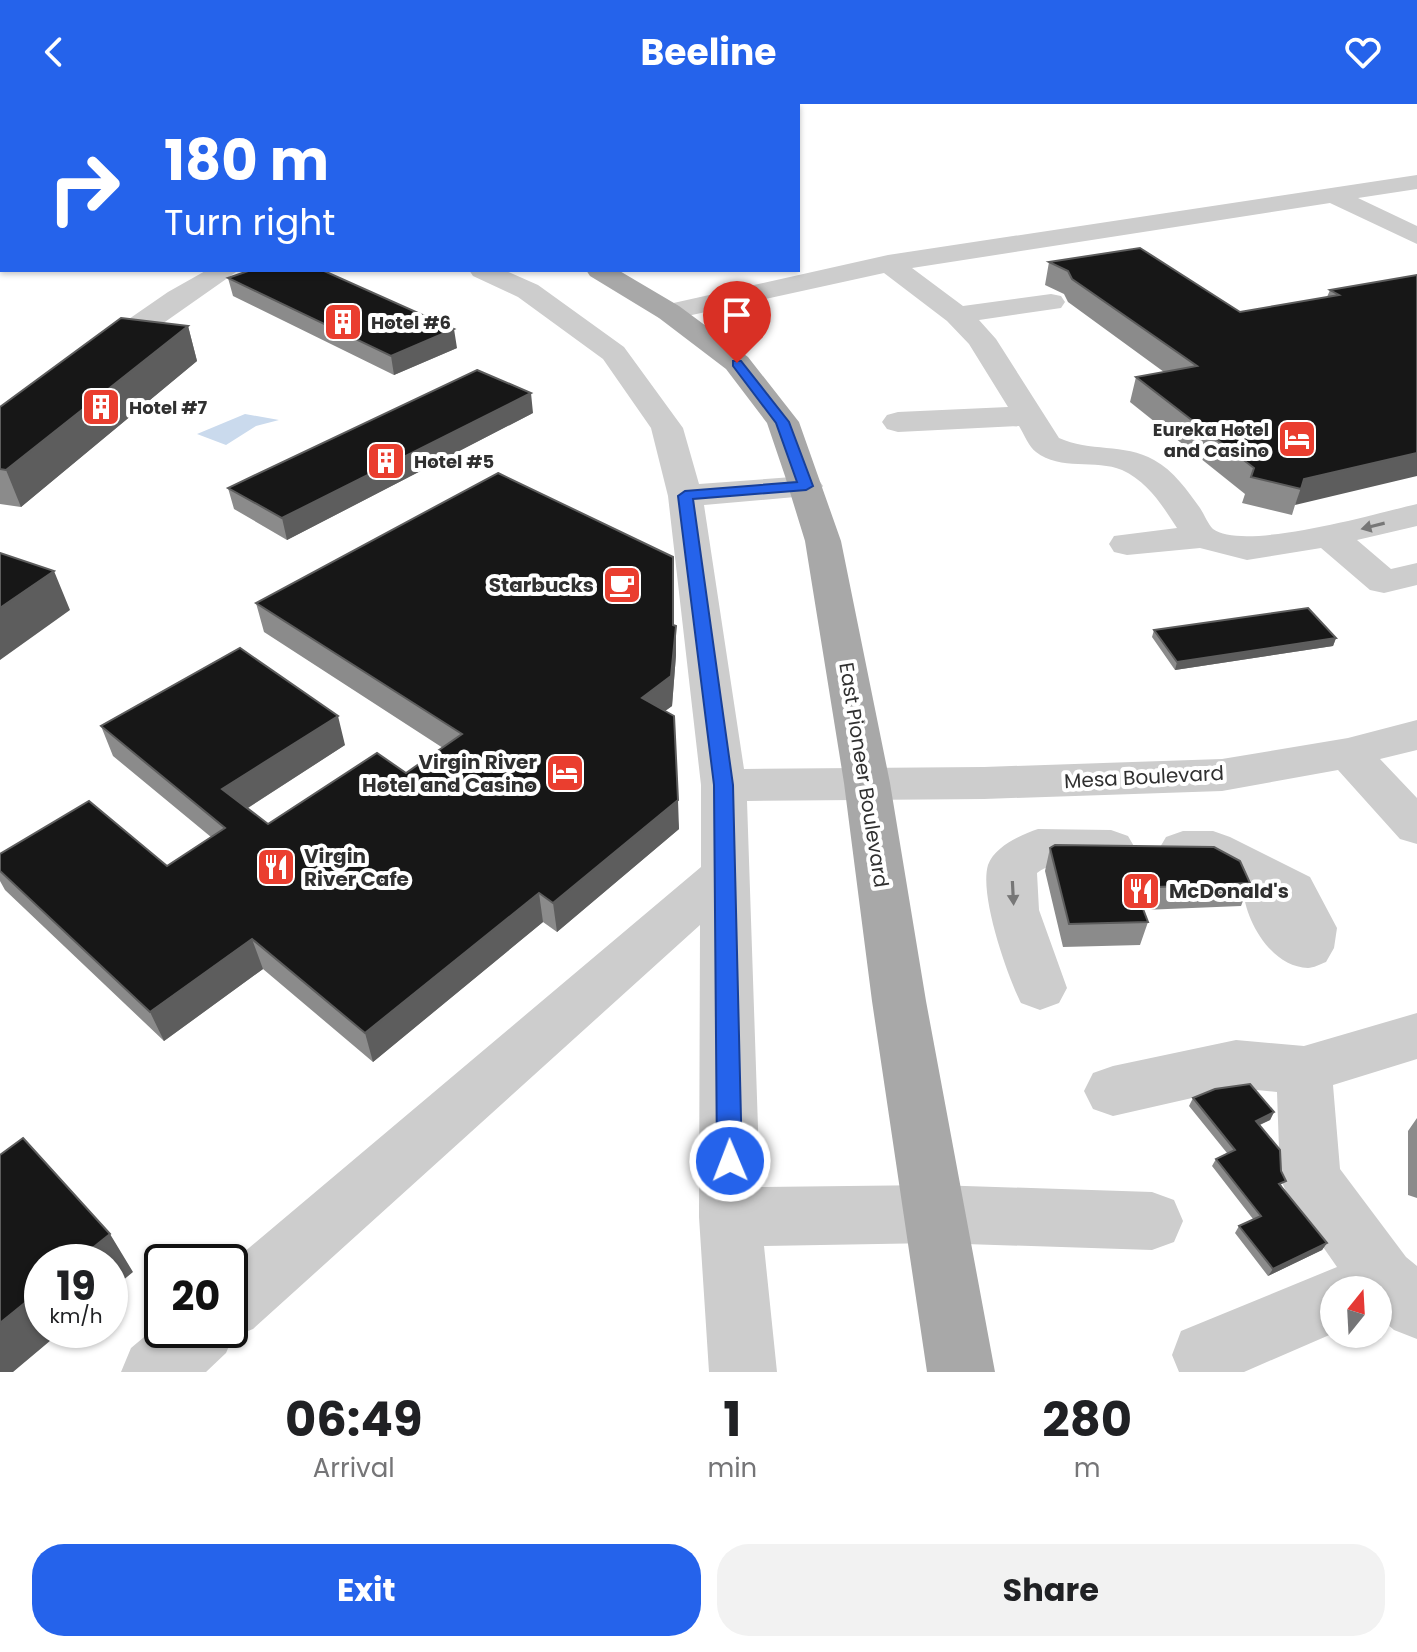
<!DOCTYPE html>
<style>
:root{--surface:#fff;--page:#f2f2f2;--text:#202124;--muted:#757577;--accent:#2563eb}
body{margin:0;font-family:Poppins,sans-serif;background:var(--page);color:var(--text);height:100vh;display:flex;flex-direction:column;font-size:30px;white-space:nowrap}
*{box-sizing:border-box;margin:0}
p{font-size:26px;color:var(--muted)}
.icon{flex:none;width:44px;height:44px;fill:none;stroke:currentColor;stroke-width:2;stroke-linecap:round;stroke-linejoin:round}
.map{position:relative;height:1268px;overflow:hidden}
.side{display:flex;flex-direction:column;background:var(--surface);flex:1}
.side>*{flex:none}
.top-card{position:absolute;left:0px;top:0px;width:800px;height:168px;box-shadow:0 2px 6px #0004;background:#2563eb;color:#fff;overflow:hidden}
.needle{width:52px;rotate:18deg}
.tools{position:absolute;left:1320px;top:1172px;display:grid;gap:16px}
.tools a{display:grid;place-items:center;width:72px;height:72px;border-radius:50%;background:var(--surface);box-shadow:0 2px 6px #0004;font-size:40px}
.speed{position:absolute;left:24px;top:1140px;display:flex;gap:16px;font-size:40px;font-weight:700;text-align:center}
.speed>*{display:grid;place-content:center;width:104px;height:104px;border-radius:50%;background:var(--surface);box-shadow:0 2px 6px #0004;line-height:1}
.speed small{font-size:20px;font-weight:400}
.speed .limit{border:4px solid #111;border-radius:12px;background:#fff;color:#111}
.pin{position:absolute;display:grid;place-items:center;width:68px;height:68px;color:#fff;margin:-82px -34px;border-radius:50% 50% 50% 0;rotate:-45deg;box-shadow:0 0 8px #0007}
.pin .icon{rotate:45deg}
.me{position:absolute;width:88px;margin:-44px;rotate:359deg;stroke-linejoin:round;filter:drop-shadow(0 0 6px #0008)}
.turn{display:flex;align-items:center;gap:28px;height:168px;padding:0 32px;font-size:36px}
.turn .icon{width:104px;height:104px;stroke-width:2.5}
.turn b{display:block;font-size:56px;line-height:68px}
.eta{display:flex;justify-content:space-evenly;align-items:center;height:136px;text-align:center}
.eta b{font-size:48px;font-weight:700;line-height:56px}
.cta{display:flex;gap:16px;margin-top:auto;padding:16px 32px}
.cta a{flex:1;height:92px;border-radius:32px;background:var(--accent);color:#fff;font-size:32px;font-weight:700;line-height:92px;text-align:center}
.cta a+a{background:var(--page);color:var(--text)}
header{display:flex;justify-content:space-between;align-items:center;height:104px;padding:0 32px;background:var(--accent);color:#fff;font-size:36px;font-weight:700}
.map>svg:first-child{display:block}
.water{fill:#cadaed}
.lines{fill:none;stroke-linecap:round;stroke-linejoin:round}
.minor{fill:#cdcdcd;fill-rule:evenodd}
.major{fill:#a8a8a8;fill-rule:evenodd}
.wall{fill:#8b8b8b}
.shaded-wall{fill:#5d5d5d}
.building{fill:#171717;stroke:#5d5d5d;stroke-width:2}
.oneway{fill:#777}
.route{fill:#2563eb;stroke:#184099;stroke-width:2}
.labels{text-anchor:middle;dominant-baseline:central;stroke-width:8;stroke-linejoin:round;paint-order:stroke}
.far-poi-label{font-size:18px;font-weight:bold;fill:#303030;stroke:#fff;text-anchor:start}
.poi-label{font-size:20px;font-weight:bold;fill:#303030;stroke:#fff;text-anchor:end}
.street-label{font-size:20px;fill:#303030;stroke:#fff}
</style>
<header><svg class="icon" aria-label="back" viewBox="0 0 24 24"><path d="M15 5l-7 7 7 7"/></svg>Beeline<svg class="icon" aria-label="heart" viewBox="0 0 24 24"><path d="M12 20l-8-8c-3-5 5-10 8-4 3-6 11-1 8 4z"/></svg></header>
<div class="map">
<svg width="1417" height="1268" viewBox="0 0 1417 1268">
<rect width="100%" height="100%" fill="#fff"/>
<path class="water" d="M245,310L279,316L256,322L226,341L197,330Z"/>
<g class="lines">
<path class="minor" d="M1417,71V85L1358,94L1417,122V140L1330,99L912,164L963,202L1051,190L1061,192L1065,198L1061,204L979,216L996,235L1059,334C1089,348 1124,339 1154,356C1174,367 1187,386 1200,404C1204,410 1208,420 1213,425C1244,448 1378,409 1417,400V422L1357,436L1391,465L1417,459V481L1384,489L1370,486L1321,444L1247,456L1200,444L1127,451L1114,448L1109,440L1114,432L1177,424C1162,401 1148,378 1122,366C1096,355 1060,367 1036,348C1029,343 1024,330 1019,322L898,328L887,325L882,318L887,311L898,308L1008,303L969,240L947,217L884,169L669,216L659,214L655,208L659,202L669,200L888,151Z
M207,166H239L11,326L0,329V304L168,188Z
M469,166H504L538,181L624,243L683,324L699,380L806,372L818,375L823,382L818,389L806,392L704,401L744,665L984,663L1222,655L1348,634L1417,616V646L1380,655L1417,694V740L1400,735L1338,666L1222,687L984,695L747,697L760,1083L935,1081L1152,1088L1174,1096L1183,1117L1174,1138L1152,1146L935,1139L764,1142L777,1268H709L699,1113L700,821L253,1225L233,1233L226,1249L206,1268H121L131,1244L162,1218V1226H230V1160L701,763V681L668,392L651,324L603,255L518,193L473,172Z
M1038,725L1111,726L1128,732L1135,744L1128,756C1099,765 1060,751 1037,769L1039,806L1067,884L1059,899L1040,906L1021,899C1007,871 979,791 988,761C995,742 1021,731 1038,725Z
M1183,727H1213L1230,733L1310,773L1337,824L1334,844L1326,858C1321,860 1313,864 1308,864C1270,863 1244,814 1243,783L1206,763H1183L1166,757L1159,745L1166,733Z
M1417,909V955L1333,981L1340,1065L1406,1153L1417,1162V1235L1394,1226L1378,1212V1186H1334V1229L1244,1268H1179L1172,1251L1181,1227L1337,1163L1289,1094L1280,1074L1277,988L1236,984L1113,1012L1093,1005L1084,987L1093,969L1113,962L1236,936L1304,942Z"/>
<path class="major" d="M0,35H2V49H0Z
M586,166H618L679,202L748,253L799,318L841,437L890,679L926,897L995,1268H927L872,897L844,679L805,437L785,372L767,319L726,265L659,214L590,172Z"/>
</g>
<path class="wall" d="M1049,158L1240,208L1327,193L1330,186L1417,171L1295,401L1292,411L1242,399L1245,390L1130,298L1136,273L1164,268L1068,198L1064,190L1045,181Z
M228,174L457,244L394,271L233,192Z
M188,222L197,257L21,403L0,400V303Z
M533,309L287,436L234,405L228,384Z
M256,499L673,521L676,551L672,602L665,607L679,725L557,828L543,818L373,958L263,865L164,937L5,786L0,777V750L167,762L211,733L113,652L101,622L345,641L248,704L268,720L406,669L443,644L264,528Z
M1154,526L1336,534L1333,542L1175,566L1152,533Z
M1050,744L1250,779L1241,802L1143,806L1148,818L1140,841L1063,843L1045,767Z
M1193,994L1274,1008L1270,1016L1260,1021L1282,1083L1327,1139L1322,1146L1268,1172L1235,1129L1239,1122L1253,1115L1212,1062L1216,1055L1227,1049L1189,1002Z
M1417,1014V1094L1408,1091V1027Z"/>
<path class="shaded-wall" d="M188,222L197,257L21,403L6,366Z
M454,225L457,244L394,271L391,252Z
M531,289L533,309L287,436L282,414Z
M1417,349V372L1295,401L1304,375Z
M673,453V546L676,522V551L672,602L643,623L642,594Z
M54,467L70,506L0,556V504Z
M1336,534L1333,542L1175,566L1177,558Z
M338,612L345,641L232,714L222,685Z
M678,696L679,725L557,828L553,799Z
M539,789L543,818L373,958L365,929Z
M252,835L263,865L164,937L150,908Z
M1274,1008L1270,1016L1252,1024L1256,1017Z
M110,1130L133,1168L110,1187V1158H75Z
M1327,1139L1322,1146L1268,1172L1273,1165Z
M42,1185V1226H63L13,1268H0V1219Z"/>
<path class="building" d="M1140,144L1240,208L1339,191L1330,186L1417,171V349L1304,375L1301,385L1251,373L1254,364L1136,273L1197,262L1072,175L1068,167L1049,158Z
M251,166H322L454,225L391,252L228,174Z
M121,214L188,222L6,366L0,365V303Z
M477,266L531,289L282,414L228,384Z
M498,369L673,453V521L676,522L671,572L642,594L674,612L678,696L553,799L539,789L365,929L252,835L150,908L0,767V750L89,697L167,762L225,724L101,622L240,544L338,612L222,685L268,720L377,649L406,669L462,630L256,499Z
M0,449L54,467L0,504Z
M1308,504L1336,534L1177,558L1154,526Z
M1055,741L1214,743L1240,757L1250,779L1135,784L1148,818L1069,820L1050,744Z
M1250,980L1274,1008L1256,1017L1280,1046L1281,1067L1286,1077L1279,1080L1327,1139L1273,1165L1239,1122L1261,1112L1216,1055L1235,1046L1193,994L1215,985Z
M23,1034L110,1130L75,1158H42V1185L0,1219V1051Z"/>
<defs><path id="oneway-solid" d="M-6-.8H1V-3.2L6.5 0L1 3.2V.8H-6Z" transform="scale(2)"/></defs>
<g class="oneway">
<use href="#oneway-solid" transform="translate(1373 422) rotate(166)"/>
<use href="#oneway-solid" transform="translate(1013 789) rotate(87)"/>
</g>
<path class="route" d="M733,257H741L789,318L813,382L806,386L693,395L733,681L742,1057L738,1065L730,1068L721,1065L717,1057L714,681L678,392L685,387L797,378L776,319L733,262Z"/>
<defs>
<g id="building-square" transform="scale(2)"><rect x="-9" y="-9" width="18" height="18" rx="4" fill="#ea3e2f" stroke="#fff"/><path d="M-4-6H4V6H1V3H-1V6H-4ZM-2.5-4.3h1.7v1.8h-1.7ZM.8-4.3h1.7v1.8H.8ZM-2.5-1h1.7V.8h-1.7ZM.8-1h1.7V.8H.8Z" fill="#fff"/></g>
<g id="hotel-square" transform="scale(2)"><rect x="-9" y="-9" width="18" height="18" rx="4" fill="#ea3e2f" stroke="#fff"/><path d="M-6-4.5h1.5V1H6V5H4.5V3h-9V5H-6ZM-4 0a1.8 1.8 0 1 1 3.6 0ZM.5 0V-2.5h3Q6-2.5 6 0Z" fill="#fff"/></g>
<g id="cafe-square" transform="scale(2)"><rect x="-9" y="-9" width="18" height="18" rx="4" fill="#ea3e2f" stroke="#fff"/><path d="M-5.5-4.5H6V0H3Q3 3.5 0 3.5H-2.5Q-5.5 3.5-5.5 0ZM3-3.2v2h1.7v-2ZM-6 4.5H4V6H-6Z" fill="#fff"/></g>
<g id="restaurant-square" transform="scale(2)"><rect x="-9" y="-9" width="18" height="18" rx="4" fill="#ea3e2f" stroke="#fff"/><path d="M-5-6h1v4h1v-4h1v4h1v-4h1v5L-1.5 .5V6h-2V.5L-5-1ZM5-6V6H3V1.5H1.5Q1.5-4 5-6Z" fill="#fff"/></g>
</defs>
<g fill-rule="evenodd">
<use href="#building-square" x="343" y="218"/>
<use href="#building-square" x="101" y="303"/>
<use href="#hotel-square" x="1297" y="335"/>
<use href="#building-square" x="386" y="357"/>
<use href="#cafe-square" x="622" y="481"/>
<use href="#hotel-square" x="565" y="669"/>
<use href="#restaurant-square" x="276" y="763"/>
<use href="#restaurant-square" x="1141" y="787"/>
</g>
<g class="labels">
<g class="far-poi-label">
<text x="371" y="218">Hotel #6</text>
<text x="129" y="303">Hotel #7</text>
<text x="1269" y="325" text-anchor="end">Eureka Hotel<tspan x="1269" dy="21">and Casino</tspan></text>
<text x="414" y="357">Hotel #5</text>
</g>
<g class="poi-label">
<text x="594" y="481">Starbucks</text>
<text x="537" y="658">Virgin River<tspan x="537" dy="23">Hotel and Casino</tspan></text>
<text x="304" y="752" text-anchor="start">Virgin<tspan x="304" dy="23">River Cafe</tspan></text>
<text x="1169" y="787" text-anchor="start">McDonald's</text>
</g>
<g class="street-label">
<text transform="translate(864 671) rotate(81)">East Pioneer Boulevard</text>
<text transform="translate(1144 673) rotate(-3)">Mesa Boulevard</text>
</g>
</g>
</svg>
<div class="tools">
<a><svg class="needle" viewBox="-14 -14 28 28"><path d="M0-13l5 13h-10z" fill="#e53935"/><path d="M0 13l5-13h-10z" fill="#757577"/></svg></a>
</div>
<div class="speed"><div>19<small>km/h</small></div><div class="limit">20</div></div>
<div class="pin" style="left:737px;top:259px;background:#d93025"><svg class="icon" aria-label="arrive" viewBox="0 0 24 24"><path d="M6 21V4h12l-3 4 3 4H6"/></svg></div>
<svg class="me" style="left:730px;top:1057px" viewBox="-20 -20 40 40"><circle r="17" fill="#2563eb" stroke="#fff" stroke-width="3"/><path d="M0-11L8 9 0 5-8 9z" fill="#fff"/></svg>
<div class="top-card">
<div class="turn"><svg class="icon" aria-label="right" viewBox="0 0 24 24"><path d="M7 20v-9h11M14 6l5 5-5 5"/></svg><div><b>180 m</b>Turn right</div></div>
</div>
</div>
<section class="side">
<div class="eta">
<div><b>06:49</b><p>Arrival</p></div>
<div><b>1</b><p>min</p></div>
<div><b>280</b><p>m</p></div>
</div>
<div class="cta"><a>Exit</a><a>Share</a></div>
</section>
